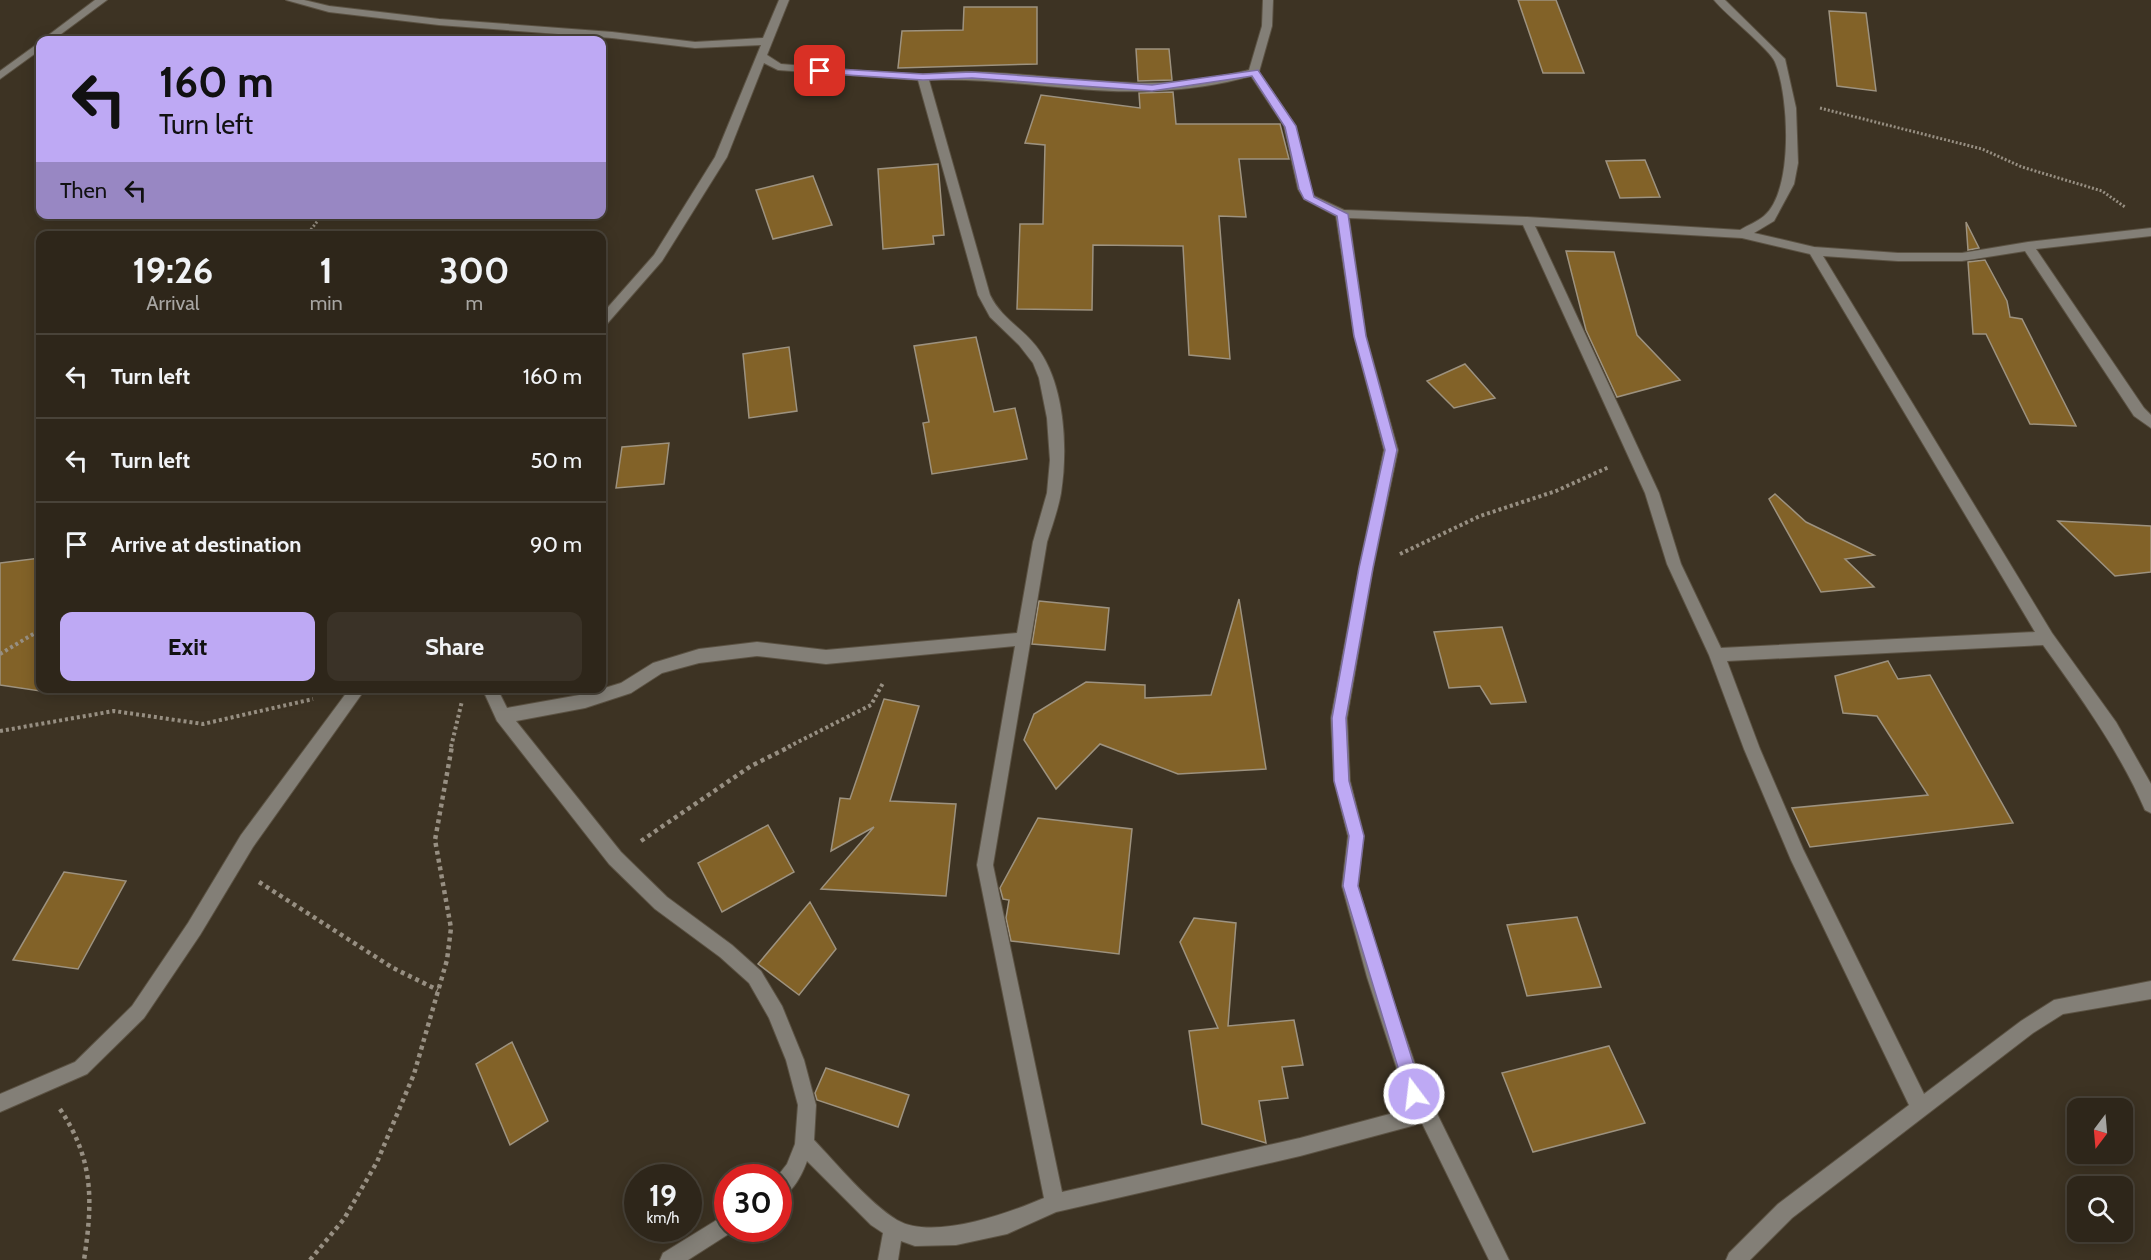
<!DOCTYPE html>
<style>
:root{--surface:#2e261a;--page:#3a3227;--text:#f1f3f6;--muted:#a7a5a2;--line:#494339;--accent:#bea9f4}
body{margin:0;font-family:Cabin,sans-serif;background:var(--page);color:var(--text);height:100vh;display:flex;flex-direction:column;font-size:22px;white-space:nowrap}
*{box-sizing:border-box;margin:0}
p{font-size:20px;color:var(--muted)}
.icon{flex:none;width:33px;height:33px;fill:none;stroke:currentColor;stroke-width:2;stroke-linecap:round;stroke-linejoin:round}
.map{position:relative;flex:1;overflow:hidden}
.panel{position:absolute;left:36px;top:231px;width:570px;height:462px;display:flex;flex-direction:column;background:var(--surface);border-radius:12px;box-shadow:0 3px 15px #0003,0 0 0 2px var(--line)}
.panel>*{flex:none}
.top-card{position:absolute;left:36px;top:36px;width:570px;height:183px;border-radius:12px;box-shadow:0 3px 15px #0003,0 0 0 2px var(--line);background:#bea9f4;color:#111;overflow:hidden}
.needle{width:39px;rotate:196deg}
.buttons{position:absolute;left:2067px;top:1098px;display:grid;gap:12px}
.buttons a{display:grid;place-items:center;width:66px;height:66px;border-radius:12px;background:var(--surface);box-shadow:0 3px 15px #0003,0 0 0 2px var(--line);font-size:30px}
.speed{position:absolute;left:624px;top:1164px;display:flex;gap:12px;font-size:30px;font-weight:700;text-align:center}
.speed>*{display:grid;place-content:center;width:78px;height:78px;border-radius:50%;background:var(--surface);box-shadow:0 3px 15px #0003,0 0 0 2px var(--line);line-height:1}
.speed small{font-size:15px;font-weight:400}
.speed .limit{border:9px solid #d22;background:#fff;color:#111}
.pin{position:absolute;display:grid;place-items:center;width:51px;height:51px;color:#fff;margin:-26px;border-radius:12px;box-shadow:0 3px 9px #0006}
.me{position:absolute;width:66px;margin:-33px;rotate:345deg;stroke-linejoin:round;filter:drop-shadow(0 0 4px #0008)}
.turn{display:flex;align-items:center;gap:21px;height:126px;padding:0 24px;font-size:27px}
.turn .icon{width:78px;height:78px;stroke-width:2.5}
.turn b{display:block;font-size:42px;line-height:51px}
.then{display:flex;align-items:center;height:57px;padding:0 24px;background:#0003;gap:12px;font-size:22px}
.eta{display:flex;justify-content:space-evenly;align-items:center;height:102px;text-align:center}
.eta b{font-size:36px;font-weight:700;line-height:42px}
.button{display:flex;gap:12px;margin-top:auto;padding:12px 24px}
.button a{flex:1;height:69px;border-radius:12px;background:var(--accent);color:#111;font-size:24px;font-weight:700;line-height:69px;text-align:center}
.button a+a{background:var(--page);color:var(--text)}
ul{padding:0;list-style:none}
li{display:flex;align-items:center;gap:18px;height:84px;padding:0 24px;border-top:2px solid var(--line)}
li div{flex:1}
li b{display:block;font-size:22px}
li em{font-style:normal}
.map>svg:first-child{display:block}
.building{fill:#826228;stroke:#9d927f;stroke-width:1.5}
.lines{fill:none;stroke-linecap:round;stroke-linejoin:round}
.minor-casing{stroke:#5b5243;stroke-width:2}
.path-far2{stroke:#978f82;stroke-width:3;stroke-dasharray:2 2;stroke-linecap:butt}
.path-far1{stroke:#978f82;stroke-width:4;stroke-dasharray:3 3;stroke-linecap:butt}
.path{stroke:#978f82;stroke-width:4.5;stroke-dasharray:4 4;stroke-linecap:butt}
.minor{fill:#837f77;fill-rule:evenodd}
.route{fill:#bea9f4;stroke:#7c6e9f;stroke-width:1.5}
</style>
<div class="map">
<svg width="2151" height="1260" viewBox="0 0 2151 1260">
<rect width="100%" height="100%" fill="#3d3323"/>
<path class="building" d="M1518,0H1556L1584,73H1543Z
M964,7H1037V64L898,68L902,31L963,30Z
M1829,11L1866,13L1876,91L1837,86Z
M1136,49H1169L1172,80L1138,81Z
M1173,92L1176,124H1280L1289,159H1239L1246,217L1219,216L1230,359L1189,355L1183,246L1093,245L1092,310L1017,309L1020,224H1043L1045,145L1025,143L1041,95L1140,108L1139,93Z
M1645,160L1660,197L1620,198L1606,161Z
M938,164L944,235L933,236L934,244L883,249L878,169Z
M813,176L832,225L773,239L756,190Z
M1966,222L1979,248L1968,250Z
M1566,251L1614,252L1637,335L1680,380L1617,397L1586,330Z
M1985,260L2007,301L2010,317L2022,319L2076,426L2030,424L1986,334H1973L1968,262Z
M976,337L994,412L1015,408L1027,459L932,474L923,423L929,422L914,346Z
M789,347L797,411L749,418L743,354Z
M1465,364L1495,398L1454,408L1427,381Z
M669,443L664,484L616,488L622,447Z
M1775,494L1806,522L1874,555L1845,559L1874,587L1821,592L1769,499Z
M2058,521L2151,526V572L2115,576Z
M40,558V691L0,685V563Z
M1239,599L1266,769L1178,774L1100,744L1056,789L1024,740L1034,714L1086,682L1145,685V698L1211,695Z
M1039,601L1109,608L1105,650L1032,644Z
M1502,627L1526,702L1491,704L1480,686L1449,688L1434,632Z
M1888,661L1898,679L1930,675L2013,823L1810,847L1792,808L1928,795L1877,716L1843,713L1835,676Z
M884,699L919,706L890,801L956,804L946,896L821,889L874,827L831,851L840,798L850,799Z
M1038,818L1132,829L1119,954L1011,941L1006,918L1009,900L1003,899L1000,888Z
M768,825L794,872L722,912L698,863Z
M64,872L126,881L78,969L13,960Z
M810,902L836,949L799,995L758,964Z
M1577,917L1601,987L1527,996L1507,925Z
M1194,918L1236,923L1228,1026L1294,1020L1303,1065L1282,1067L1288,1098L1259,1101L1266,1143L1202,1124L1189,1031L1218,1028L1180,942Z
M512,1042L548,1121L510,1145L476,1064Z
M1609,1046L1645,1123L1533,1152L1502,1073Z
M826,1068L909,1095L898,1127L817,1100L815,1093Z"/>
<g class="lines">
<g class="minor-casing">
<path id="minor" d="M95,0H107L53,40H42Z
M286,0H304L329,6L439,19L612,32L695,42L763,38L779,0H789L767,55L781,64C828,68 875,73 922,74C939,74 956,71 972,72C1070,74 1151,97 1249,70L1262,26L1263,0H1273L1272,26L1259,72L1296,126L1310,189L1314,196L1344,210L1527,217L1740,230C1748,225 1757,222 1764,216C1794,191 1789,95 1775,62C1770,49 1726,15 1714,0H1725L1785,59L1796,108L1798,163L1794,184L1774,221L1754,233L1814,247L1898,253H1962L2028,242L2151,228V236L2036,249L2144,408L2151,415V428L2134,416L2025,251L1962,261H1898L1823,256L2052,633L2116,722L2151,784V813L2145,810C2119,750 2081,698 2043,645L1727,661L1760,749L1803,849L1924,1094L2021,1021L2054,1000L2151,981V999L2063,1014L2033,1033L1792,1218L1750,1260H1726L1729,1253L1778,1204L1909,1105L1791,860L1744,749L1709,655L1667,564L1645,493L1523,225L1349,218L1366,336L1398,450L1373,568L1347,718L1350,781L1364,836L1358,886L1385,977L1421,1081L1509,1260H1489L1418,1115L1415,1125L1408,1127L1300,1156L1056,1212L1007,1234L956,1245L915,1246L901,1241L898,1260H878L883,1233L871,1225L807,1161C802,1175 793,1193 778,1199V1178H776L787,1164L795,1144L798,1105L786,1060L769,1018L749,983L720,957L655,909L609,864L497,721L482,688H497L507,708L585,694L621,683L653,663L699,649L757,642L826,650L1017,633L1033,542L1047,493L1050,460L1047,418L1039,378L1033,363L1019,345L990,317L978,295L918,80L778,70L764,63L727,157L662,261L606,325L602,327V314L654,255L715,157L761,45L695,48L612,38L439,25L329,12ZM1251,76L1284,126L1298,189L1304,199L1336,216L1354,336L1384,450L1359,568L1331,718L1334,781L1348,836L1342,886L1367,977L1405,1094L1401,1111L1300,1138L1062,1192L993,865L1047,542C1052,526 1058,510 1061,493C1068,448 1065,383 1036,346C1021,327 1001,318 990,295L929,80C1004,77 1077,94 1151,91C1184,90 1220,85 1251,76ZM1535,226L1742,238L1810,254L2035,632L1721,648L1681,564L1659,493ZM1015,646L977,865L1044,1198C1009,1213 933,1241 897,1220C869,1203 837,1164 814,1140L816,1105L804,1060L782,1006L761,971L732,945L667,897L621,852L516,721L585,708L631,693L662,673L699,663L757,656L826,664Z
M40,42V50L0,79V71Z
M350,688H366L253,847L200,935L144,1018L87,1074L0,1112V1094L75,1062L132,1006L188,923L241,835Z
M728,1213V1228L735,1230L688,1260H660L663,1253Z"/>
</g>
<path class="path-far2" d="M1820,108L1982,149L2022,167L2102,191L2125,207
M306,236L323,214"/>
<path class="path-far1" d="M1400,554L1480,516L1556,491L1609,467
M0,654L40,630
M0,731L114,711L203,724L313,699
M451,747L462,701
M788,747L871,705L883,683"/>
<path class="path" d="M641,841L751,766L791,746
M259,882L393,968L438,990
M60,1109C94,1160 93,1201 84,1260
M310,1260L344,1219L377,1162L414,1074L447,960L451,928L435,840L452,746"/>
<use href="#minor" class="minor"/>
</g>
<path class="route" d="M820,68L923,74L972,72L1152,85L1258,70L1296,126L1314,197L1348,214L1366,336L1397,450L1373,568L1346,718L1349,781L1364,836L1358,886L1423,1094L1420,1100L1414,1103L1408,1100L1406,1094L1343,886L1349,836L1334,781L1332,718L1359,568L1385,450L1354,336L1337,216L1304,199L1299,189L1285,127L1252,76L1152,91L972,78L923,80L817,73V69Z"/>
</svg>
<div class="buttons">
<a><svg class="needle" viewBox="-14 -14 28 28"><path d="M0-13l5 13h-10z" fill="#e53935"/><path d="M0 13l5-13h-10z" fill="#a7a5a2"/></svg></a>
<a><svg class="icon" aria-label="search" viewBox="0 0 24 24"><circle cx="10" cy="10" r="6"/><path d="M15 15l6 6"/></svg></a>
</div>
<div class="speed"><div>19<small>km/h</small></div><div class="limit">30</div></div>
<div class="pin" style="left:820px;top:71px;background:#d93025"><svg class="icon" aria-label="arrive" viewBox="0 0 24 24"><path d="M6 21V4h12l-3 4 3 4H6"/></svg></div>
<svg class="me" style="left:1414px;top:1094px" viewBox="-20 -20 40 40"><circle r="17" fill="#bea9f4" stroke="#fff" stroke-width="3"/><path d="M0-11L8 9 0 5-8 9z" fill="#fff"/></svg>
<div class="top-card">
<div class="turn"><svg class="icon" aria-label="left" viewBox="0 0 24 24"><path d="M17 20v-9H6M10 6l-5 5 5 5"/></svg><div><b>160 m</b>Turn left</div></div>
<div class="then">Then<svg class="icon" aria-label="left" viewBox="0 0 24 24"><path d="M17 20v-9H6M10 6l-5 5 5 5"/></svg></div>
</div>
<section class="panel">
<div class="eta">
<div><b>19:26</b><p>Arrival</p></div>
<div><b>1</b><p>min</p></div>
<div><b>300</b><p>m</p></div>
</div>
<ul>
<li><svg class="icon" aria-label="left" viewBox="0 0 24 24"><path d="M17 20v-9H6M10 6l-5 5 5 5"/></svg><div><b>Turn left</b></div><em>160 m</em></li>
<li><svg class="icon" aria-label="left" viewBox="0 0 24 24"><path d="M17 20v-9H6M10 6l-5 5 5 5"/></svg><div><b>Turn left</b></div><em>50 m</em></li>
<li><svg class="icon" aria-label="arrive" viewBox="0 0 24 24"><path d="M6 21V4h12l-3 4 3 4H6"/></svg><div><b>Arrive at destination</b></div><em>90 m</em></li>
</ul>
<div class="button"><a>Exit</a><a>Share</a></div>
</section>
</div>
